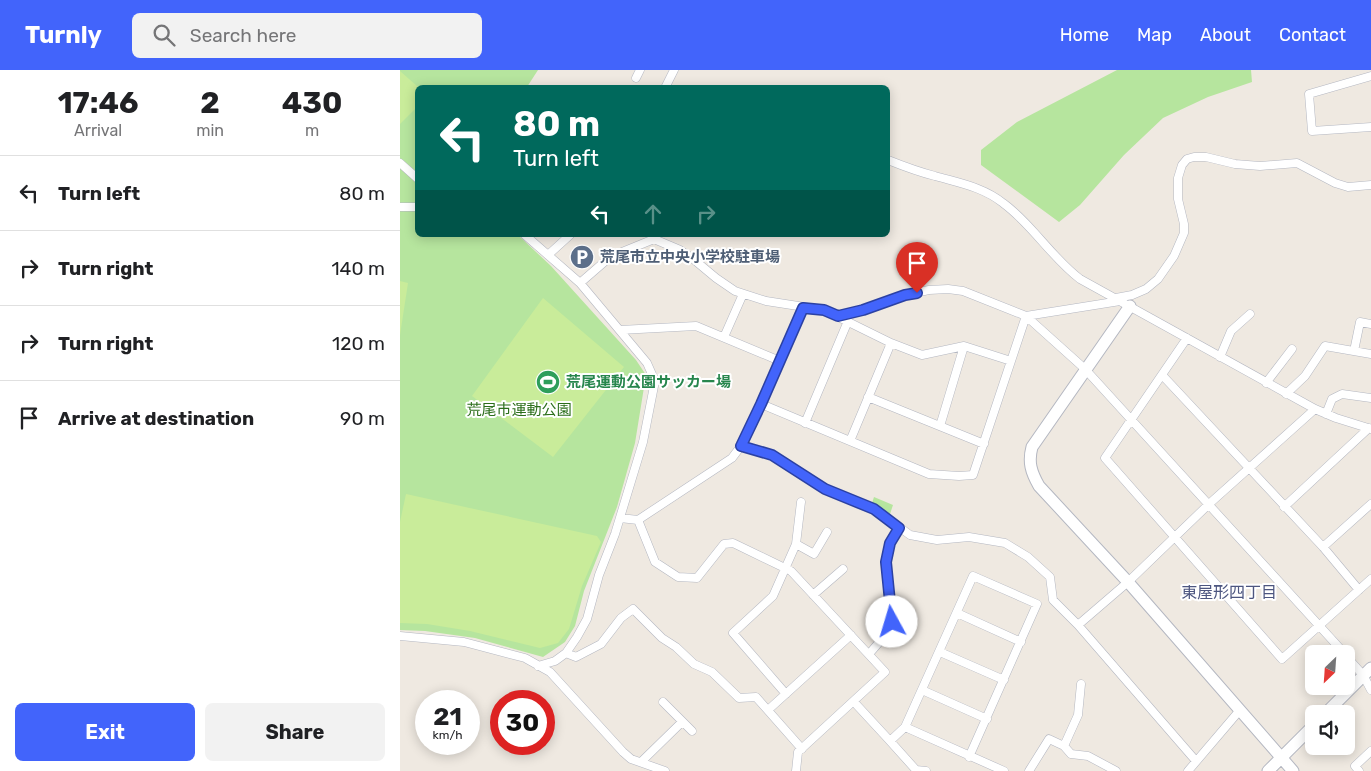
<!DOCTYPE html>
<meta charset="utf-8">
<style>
:root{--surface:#fff;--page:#f2f2f2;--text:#202124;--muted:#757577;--line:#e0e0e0;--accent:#4264fb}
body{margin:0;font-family:Rubik,"Noto Sans JP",sans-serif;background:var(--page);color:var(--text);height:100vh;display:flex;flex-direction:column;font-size:19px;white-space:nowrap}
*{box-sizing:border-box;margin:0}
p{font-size:16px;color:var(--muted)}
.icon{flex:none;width:28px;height:28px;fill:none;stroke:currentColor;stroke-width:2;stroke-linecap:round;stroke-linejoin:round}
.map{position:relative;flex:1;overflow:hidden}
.panel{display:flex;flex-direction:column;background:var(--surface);width:400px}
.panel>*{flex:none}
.top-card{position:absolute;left:15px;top:15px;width:475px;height:152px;border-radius:8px;box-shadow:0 2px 12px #0003;background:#00695c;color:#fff;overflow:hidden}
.needle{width:32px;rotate:205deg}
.fabs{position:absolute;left:905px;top:575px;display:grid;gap:10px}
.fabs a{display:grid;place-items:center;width:50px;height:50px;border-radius:8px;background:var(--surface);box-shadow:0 2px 12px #0003;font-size:25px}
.speed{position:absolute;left:15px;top:620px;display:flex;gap:10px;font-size:25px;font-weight:700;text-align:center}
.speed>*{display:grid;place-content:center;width:65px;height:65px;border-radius:50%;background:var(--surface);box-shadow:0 2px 12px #0003;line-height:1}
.speed small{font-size:12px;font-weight:400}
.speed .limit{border:8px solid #d22;background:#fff;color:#111}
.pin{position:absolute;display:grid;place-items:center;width:42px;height:42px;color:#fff;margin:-51px -21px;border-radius:50% 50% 50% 0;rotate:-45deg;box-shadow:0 0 5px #0007}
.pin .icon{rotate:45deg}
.me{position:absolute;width:55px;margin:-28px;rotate:354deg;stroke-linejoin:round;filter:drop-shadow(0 0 4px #0008)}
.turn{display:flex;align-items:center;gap:18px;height:105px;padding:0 15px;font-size:22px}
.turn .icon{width:65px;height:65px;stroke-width:2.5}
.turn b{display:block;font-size:35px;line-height:42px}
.lanes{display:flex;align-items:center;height:48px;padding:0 15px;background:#0003;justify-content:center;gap:25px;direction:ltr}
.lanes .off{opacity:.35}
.eta{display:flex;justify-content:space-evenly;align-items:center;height:85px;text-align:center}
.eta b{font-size:30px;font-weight:700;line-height:35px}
.cta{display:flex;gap:10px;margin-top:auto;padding:10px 15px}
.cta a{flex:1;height:58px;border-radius:8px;background:var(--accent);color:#fff;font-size:20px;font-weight:700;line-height:58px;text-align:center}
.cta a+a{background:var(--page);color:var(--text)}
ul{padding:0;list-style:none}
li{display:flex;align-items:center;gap:15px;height:75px;padding:0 15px;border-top:1px solid var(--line)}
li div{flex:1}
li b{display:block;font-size:19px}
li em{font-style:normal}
header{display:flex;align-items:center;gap:30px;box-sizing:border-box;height:70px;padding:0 25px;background:var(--accent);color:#fff}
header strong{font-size:24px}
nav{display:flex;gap:28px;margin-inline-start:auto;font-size:18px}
.search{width:350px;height:45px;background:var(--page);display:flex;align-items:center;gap:12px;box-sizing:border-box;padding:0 18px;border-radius:8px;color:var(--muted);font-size:19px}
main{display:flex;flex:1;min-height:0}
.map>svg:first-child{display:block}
.green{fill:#b6e59e}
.pitch{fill:#c9ec9a}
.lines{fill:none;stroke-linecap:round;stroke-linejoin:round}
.street-casing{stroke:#b4b7c1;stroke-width:9}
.secondary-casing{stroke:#b4b7c1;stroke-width:13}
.street{stroke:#fff;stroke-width:8}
.secondary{stroke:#fff;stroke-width:11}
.route-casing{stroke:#2b41a3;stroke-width:12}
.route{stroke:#4264fb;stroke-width:9}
.labels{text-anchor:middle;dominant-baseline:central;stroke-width:4;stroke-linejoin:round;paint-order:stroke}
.service-label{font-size:15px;font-weight:bold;fill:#4e5e75;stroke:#fff;text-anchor:start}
.leisure-label{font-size:15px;font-weight:bold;fill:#27864d;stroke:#fff;text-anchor:start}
.park-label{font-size:15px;fill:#2c6e1b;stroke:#fff}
.neighbourhood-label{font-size:16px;fill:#4d5680;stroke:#fff}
</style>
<header>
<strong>Turnly</strong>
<div class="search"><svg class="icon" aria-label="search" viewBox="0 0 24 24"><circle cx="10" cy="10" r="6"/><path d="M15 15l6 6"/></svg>Search here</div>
<nav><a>Home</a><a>Map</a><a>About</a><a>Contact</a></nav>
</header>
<main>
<section class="panel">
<div class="eta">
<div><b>17:46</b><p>Arrival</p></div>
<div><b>2</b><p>min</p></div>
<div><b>430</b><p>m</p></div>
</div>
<ul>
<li><svg class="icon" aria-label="left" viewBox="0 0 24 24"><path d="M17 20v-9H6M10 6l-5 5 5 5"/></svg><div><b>Turn left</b></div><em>80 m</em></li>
<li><svg class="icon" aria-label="right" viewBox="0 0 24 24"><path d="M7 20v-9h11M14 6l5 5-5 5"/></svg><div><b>Turn right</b></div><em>140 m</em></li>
<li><svg class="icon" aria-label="right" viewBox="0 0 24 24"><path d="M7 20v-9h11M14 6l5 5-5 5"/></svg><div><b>Turn right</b></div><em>120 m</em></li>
<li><svg class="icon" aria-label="arrive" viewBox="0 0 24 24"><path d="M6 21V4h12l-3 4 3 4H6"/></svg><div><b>Arrive at destination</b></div><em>90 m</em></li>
</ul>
<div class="cta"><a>Exit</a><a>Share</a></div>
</section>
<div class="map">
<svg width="971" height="701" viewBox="0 0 971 701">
<rect width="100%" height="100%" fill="#efe9e1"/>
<path class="green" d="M0,0H138L127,17L18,18V165H118L151,196L236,290L246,305L235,373L217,437L184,521L175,556L165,572L143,587L75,568L25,561L0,560Z
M717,0H851L852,12L808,27L763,48L724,85L680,135L659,152L581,95V80L617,52Z
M474,427L493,435L490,444L472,433Z"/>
<path class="pitch" d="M0,1L18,17L17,37L0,54Z
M0,211L8,213L0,265Z
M143,228L224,297L153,387L72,326Z
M6,424L197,466L201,472L182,516L169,559L158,573L140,578L70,561L27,554L0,553V452Z"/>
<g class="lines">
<g class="street-casing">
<path id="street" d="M971,6L909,24L912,61L971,57
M236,8L240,0
M265,18L274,0
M488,90C503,96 519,102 535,106C559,113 583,117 603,133C632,154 651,187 680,209L915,339L936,348L971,359
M0,93L18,109
M0,137H18
M125,165L180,213L247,293L255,311L243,372L215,464L199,505L187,549L177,567L166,583L155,591L138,596
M148,185L170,165
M180,213L210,187L254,169L280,180L292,188L316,208L335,221L366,231L424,240L491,273L522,285L564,276L611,291
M716,228L732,225L746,219L758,209L774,186L784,163V154L778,129V108L782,95L787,89L794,87H806L835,94L860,96L897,93L935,113L948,117L971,115
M438,246L463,240L505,225L529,220L548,219L563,221L626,246L685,299L945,584
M626,246L720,231
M220,260L296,256L380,291
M324,267L343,224
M787,268L705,388L882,589L971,509
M954,281L960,252L971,254
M820,287L831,261L850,244
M763,306L923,477L959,520
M866,313L892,279
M886,324L905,306L925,276L971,284
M468,327L584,374
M361,334L529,404L559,406L573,405L626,246
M926,344L932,329L942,324L971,328
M405,353L448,251
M540,356L564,276
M450,371L491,273
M341,376L372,385L425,419L475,439L510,465L537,470L569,467L605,473L628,487L650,507L653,530L678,555L796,691
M884,437L969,358
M220,448L238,450L332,388L341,376L361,334L403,238
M238,450L255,492L278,507L297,508L324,474L333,473L391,501L485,602L398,682L396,701
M396,474L414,484L427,462
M923,477L971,434
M413,525L443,499
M557,543L621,572
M678,555L728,512L809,434L915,339
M0,566L64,572L125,588L150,602L223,682L231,689L265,701
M540,582L604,610
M166,583L176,587L201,574L221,548L233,539L262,568L276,577L294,594L312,602L339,628L356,627L402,679
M469,584L482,569L492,552L485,492L490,473L499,458
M946,586L963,605L971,620
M522,620L587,649
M386,624L333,563L373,526L396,474L401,432
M263,632L292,661
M454,632L490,671L505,657L573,506L637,534L569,687
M368,640L451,565
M505,657L604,701
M490,671L516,700L526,701
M664,676L678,645L681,614
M241,692L282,652
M629,701L649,669L664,676L671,684L688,686L716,701
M788,701L840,640
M959,701L955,696L971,681"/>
</g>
<g class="secondary-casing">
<path id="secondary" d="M730,236L632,377C628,392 631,402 639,416L728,512L893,701
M925,644L971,598
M868,701L914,655"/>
</g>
<use href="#street" class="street"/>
<use href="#secondary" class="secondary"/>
</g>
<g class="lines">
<g class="route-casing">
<path id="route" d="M492,552L486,492L490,473L499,458L474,439L425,419L372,385L341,376L361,334L403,238L424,240L438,246L463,240L505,225L517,223"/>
</g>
<use href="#route" class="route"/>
</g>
<defs>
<g id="parking-disc" transform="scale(1.25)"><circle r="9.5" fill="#5c6f8a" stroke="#fff"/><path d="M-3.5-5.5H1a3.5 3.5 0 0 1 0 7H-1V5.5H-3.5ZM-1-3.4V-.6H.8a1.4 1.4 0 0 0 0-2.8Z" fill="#fff"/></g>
<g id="stadium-disc" transform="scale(1.25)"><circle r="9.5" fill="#2e9e5b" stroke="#fff"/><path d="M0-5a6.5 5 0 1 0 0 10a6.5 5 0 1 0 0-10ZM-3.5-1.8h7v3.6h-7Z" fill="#fff"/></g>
</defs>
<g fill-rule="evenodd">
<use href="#parking-disc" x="182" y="187"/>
<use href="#stadium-disc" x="148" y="312"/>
</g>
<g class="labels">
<g class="service-label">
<text x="200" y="187">荒尾市立中央小学校駐車場</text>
</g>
<g class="leisure-label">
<text x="166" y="312">荒尾運動公園サッカー場</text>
</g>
<g class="park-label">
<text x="119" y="340">荒尾市運動公園</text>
</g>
<g class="neighbourhood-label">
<text x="829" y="522">東屋形四丁目</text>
</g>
</g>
</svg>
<div class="fabs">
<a><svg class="needle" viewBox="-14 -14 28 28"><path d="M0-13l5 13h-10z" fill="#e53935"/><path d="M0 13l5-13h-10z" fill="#757577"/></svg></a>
<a><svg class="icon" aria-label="sound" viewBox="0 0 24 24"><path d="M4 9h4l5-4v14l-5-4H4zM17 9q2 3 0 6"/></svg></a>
</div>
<div class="speed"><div>21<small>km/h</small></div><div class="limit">30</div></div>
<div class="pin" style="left:517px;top:223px;background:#d93025"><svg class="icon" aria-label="arrive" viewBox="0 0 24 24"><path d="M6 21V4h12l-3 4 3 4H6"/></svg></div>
<svg class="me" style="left:492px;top:552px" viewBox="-20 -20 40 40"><circle r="19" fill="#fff"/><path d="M0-13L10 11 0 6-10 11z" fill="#4264fb"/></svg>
<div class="top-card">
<div class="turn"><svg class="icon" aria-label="left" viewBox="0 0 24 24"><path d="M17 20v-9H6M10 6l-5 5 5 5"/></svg><div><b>80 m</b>Turn left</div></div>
<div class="lanes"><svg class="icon" aria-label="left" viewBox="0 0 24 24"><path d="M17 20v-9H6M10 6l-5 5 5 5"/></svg><svg class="icon off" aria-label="ahead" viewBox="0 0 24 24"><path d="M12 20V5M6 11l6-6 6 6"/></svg><svg class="icon off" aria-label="right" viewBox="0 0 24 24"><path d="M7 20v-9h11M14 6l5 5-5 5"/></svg></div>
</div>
</div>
</main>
